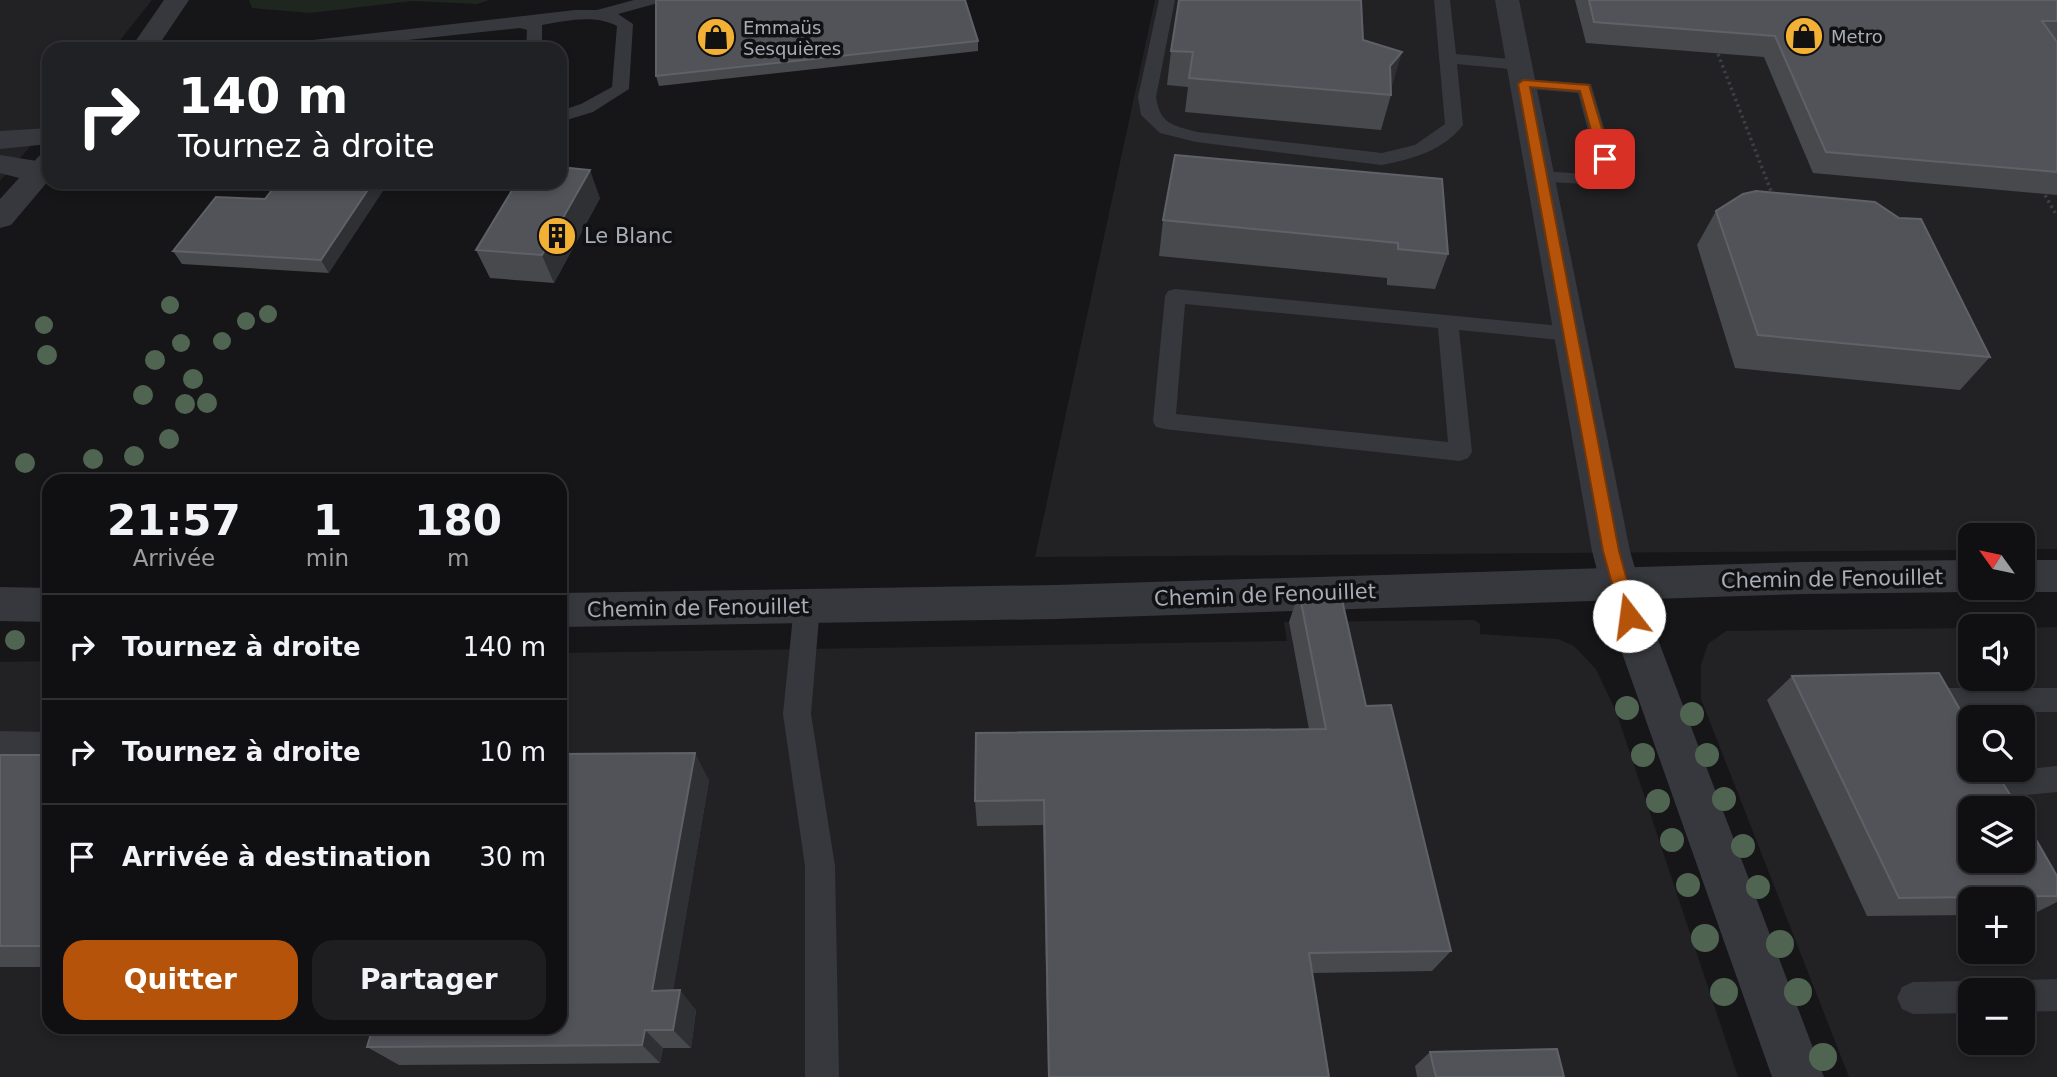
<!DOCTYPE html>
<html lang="fr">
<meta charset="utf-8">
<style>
:root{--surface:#101012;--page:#1e1e20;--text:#f1f3f6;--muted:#9c9d9f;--line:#303032;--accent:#b45309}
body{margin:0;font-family:"DejaVu Sans",sans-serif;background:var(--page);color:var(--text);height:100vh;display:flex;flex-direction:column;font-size:26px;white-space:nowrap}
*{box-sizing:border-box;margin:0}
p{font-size:23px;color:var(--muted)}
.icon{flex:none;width:38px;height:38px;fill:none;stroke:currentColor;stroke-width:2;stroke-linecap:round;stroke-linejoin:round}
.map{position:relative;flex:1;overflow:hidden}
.sheet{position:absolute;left:42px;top:474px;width:525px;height:560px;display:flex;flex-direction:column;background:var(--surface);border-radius:21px;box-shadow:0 4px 10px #0003,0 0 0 2px var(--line)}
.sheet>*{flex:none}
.hud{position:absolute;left:42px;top:42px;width:525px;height:147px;border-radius:21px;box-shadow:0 4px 10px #0003,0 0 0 2px var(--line);background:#202124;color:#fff;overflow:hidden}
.needle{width:46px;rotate:303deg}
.buttons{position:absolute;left:1958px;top:523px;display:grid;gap:14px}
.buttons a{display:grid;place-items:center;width:77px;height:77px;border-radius:14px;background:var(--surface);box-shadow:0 4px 10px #0003,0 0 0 2px var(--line);font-size:35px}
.pin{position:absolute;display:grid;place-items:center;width:60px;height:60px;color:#fff;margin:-30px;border-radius:14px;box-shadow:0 4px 10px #0006}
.me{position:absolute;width:77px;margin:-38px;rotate:345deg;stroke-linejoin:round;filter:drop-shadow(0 0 5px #0008)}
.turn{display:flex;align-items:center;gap:24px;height:147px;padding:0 21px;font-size:32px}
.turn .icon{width:91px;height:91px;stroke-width:2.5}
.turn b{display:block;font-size:49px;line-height:60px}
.eta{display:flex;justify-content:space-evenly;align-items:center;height:119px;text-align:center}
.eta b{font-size:42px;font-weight:600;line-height:49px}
.cta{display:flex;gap:14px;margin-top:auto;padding:14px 21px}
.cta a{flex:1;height:80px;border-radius:21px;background:var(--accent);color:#fff;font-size:28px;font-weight:600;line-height:80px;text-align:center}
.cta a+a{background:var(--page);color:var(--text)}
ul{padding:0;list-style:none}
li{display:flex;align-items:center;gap:21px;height:105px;padding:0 21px;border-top:2px solid var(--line)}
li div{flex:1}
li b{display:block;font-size:26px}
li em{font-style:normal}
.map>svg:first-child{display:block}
.built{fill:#222225;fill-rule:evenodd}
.green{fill:#1e261f}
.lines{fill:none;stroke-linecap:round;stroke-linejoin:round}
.path{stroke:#3d3f44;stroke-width:3.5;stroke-dasharray:2.5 3.5;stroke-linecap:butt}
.service{fill:#37383d;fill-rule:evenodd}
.minor{fill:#37383d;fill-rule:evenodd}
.tertiary{fill:#37383d;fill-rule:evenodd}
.tree{fill:#506452}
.wall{fill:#47494d}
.shaded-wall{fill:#2f3033}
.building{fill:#525359;stroke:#5f6168;stroke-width:2}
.route{fill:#b45309;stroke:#753606;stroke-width:2}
.labels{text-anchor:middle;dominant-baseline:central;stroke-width:7;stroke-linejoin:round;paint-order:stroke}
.far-poi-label{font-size:18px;fill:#a8adb8;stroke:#111113;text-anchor:start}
.poi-label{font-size:21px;fill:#a8adb8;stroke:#111113;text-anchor:start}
.street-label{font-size:21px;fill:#a8adb8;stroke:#111113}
</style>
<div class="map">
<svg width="2057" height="1077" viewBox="0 0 2057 1077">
<rect width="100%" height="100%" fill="#161618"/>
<path class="built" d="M0,0H152L113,49H49V125L0,181Z
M1155,0H2057V549H2023V536H1970V550L1035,557Z
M1474,620L1480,624V634L1558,639L1574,646L1596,669L1617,714L1738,1077H0V662L49,661V1027H560V653L1287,641L1284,622Z
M2057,627V1077H1849L1701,699V665L1708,644L1726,631L1970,628V679H2023V628ZM1970,718H2023V770H1970ZM1970,808H2023V861H1970ZM1970,900H2023V952H1970ZM1970,990H2023V1043H1970Z"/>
<path class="green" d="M249,0H489L477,4L412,1L310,13L252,8Z"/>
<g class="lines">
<path class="path" d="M1718,54L1773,196
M2042,190L2057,216"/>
<path class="service" d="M634,0H660L658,3L618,14L633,24L629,89L593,112L560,122V111L581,104L612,87L617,26C594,14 566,21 542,25V49H526L527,30L520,28L324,49H270L278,44L575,10H597Z
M1159,0H1175L1156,97C1160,124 1172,125 1197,132L1382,153L1415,145L1445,124L1434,0H1450L1456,54L1520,60L1528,65L1520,70L1457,64L1463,125C1443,151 1412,159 1382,165L1196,142L1160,133L1141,115L1138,97Z
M1523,79L1591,84L1620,182L1618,186L1534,181L1532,177L1534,173L1541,171L1600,175L1578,93L1517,88L1514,84Z
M1175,289L1571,327L1578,329L1582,334L1578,339L1571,341L1459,330L1472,452L1468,458L1460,461L1164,429L1156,427L1153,421L1165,296L1168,291ZM1185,304L1438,328L1448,442L1176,414Z
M807,595L816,598L820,606L811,714L835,866L839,1077H805V866L783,714L794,606L798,598Z
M1944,688H2057V712H1944L1934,708L1930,700L1934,692Z
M0,731L49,732V758L0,757Z
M2057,766V792L2005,797L1995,793L1991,784L1995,775L2005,771Z
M2057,979V1011L2023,1012V990H2009L2012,985L2023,980Z
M1970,981L1981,986L1983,990H1970V1013L1913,1014L1902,1009L1897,998L1902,987L1913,982Z"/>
<path class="minor" d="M1495,0H1519L1630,551L1649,616L1824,1077H1772L1609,616L1592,551Z
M49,128V144L0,149V131Z
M0,155L49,163V177L19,178L0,173Z"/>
<path class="tertiary" d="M164,0H189L156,49H130Z
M49,153V180L11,225L0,228V199L39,156Z
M1970,560V588H1982L1970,592L1803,594L1055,619L560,627V593L1055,585L1803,562Z
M2023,560H2057V592H2023L2011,588H2023Z
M0,587L49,588V622L0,621Z"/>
</g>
<g class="tree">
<circle cx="170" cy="305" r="9"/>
<circle cx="268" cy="314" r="9"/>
<circle cx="246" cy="321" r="9"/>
<circle cx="44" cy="325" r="9"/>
<circle cx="222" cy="341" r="9"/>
<circle cx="181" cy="343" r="9"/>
<circle cx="47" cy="355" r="10"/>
<circle cx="155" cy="360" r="10"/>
<circle cx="193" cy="379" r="10"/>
<circle cx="143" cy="395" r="10"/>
<circle cx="207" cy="403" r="10"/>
<circle cx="185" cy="404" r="10"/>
<circle cx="169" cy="439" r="10"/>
<circle cx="134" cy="456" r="10"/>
<circle cx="93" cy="459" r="10"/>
<circle cx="25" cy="463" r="10"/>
<circle cx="15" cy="640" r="10"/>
<circle cx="1627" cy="708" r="12"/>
<circle cx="1692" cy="714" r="12"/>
<circle cx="1643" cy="755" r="12"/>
<circle cx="1707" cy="755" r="12"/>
<circle cx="1724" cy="799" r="12"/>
<circle cx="1658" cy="801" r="12"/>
<circle cx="1672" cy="840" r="12"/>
<circle cx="1743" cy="846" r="12"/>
<circle cx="1688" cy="885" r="12"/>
<circle cx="1758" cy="887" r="12"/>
<circle cx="1705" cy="938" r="14"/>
<circle cx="1780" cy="944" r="14"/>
<circle cx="1724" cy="992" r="14"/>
<circle cx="1798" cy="992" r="14"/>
<circle cx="1823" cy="1057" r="14"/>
</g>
<path class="wall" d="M1575,0H2057V195L1813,173L1764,57L1586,43Z
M1363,40L1392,86L1391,88V95L1381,130L1185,112L1188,87L1167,85L1171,51Z
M978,41V51L659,86L656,76Z
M1175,155L1448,254L1435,289L1387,285V278L1159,256L1163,220Z
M278,182L329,273L182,264L173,251L265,199Z
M600,198L554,283L490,278L476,250Z
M1716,211L1990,357L1960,390L1735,368L1697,245Z
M1299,592L1366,706L1451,951L1432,971L1312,973L1329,1077H1048L1043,825L977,826L975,801L1309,729L1289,622Z
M1792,676L2057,876V902L2031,915H2023V900H1970V915L1867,916L1767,700Z
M0,755H49V967H0Z
M709,780L673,990L696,1010L691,1048H663L660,1063L399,1065L367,1047Z
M1430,1052L1564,1077H1417L1415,1066Z"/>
<path class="shaded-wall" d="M1402,52L1392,86L1385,95L1390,66Z
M590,170L600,198L554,283L542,255Z
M373,182H389L329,273L321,260Z
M695,753L709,780L670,1010L652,991Z
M680,990L696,1010L691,1048L673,1030Z
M645,1030L663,1048L660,1063L642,1045Z"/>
<path class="building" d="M656,0H965L978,41L656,76Z
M1179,0H1361L1363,40L1402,52L1390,66L1391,95L1189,78L1193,52L1171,51Z
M1589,0H2057V21H2042L2057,42V172L1826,152L1775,36L1594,22Z
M1175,155L1442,179L1448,254L1398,249V243L1163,220Z
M560,167L590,170L542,255L476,250L517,182H560Z
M278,182H373L321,260L173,251L216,197L265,199Z
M1756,191L1875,202L1899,218L1921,219L1990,357L1758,335L1716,211L1743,194Z
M1340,591L1366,706L1391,705L1451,951L1309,953L1329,1077H1049L1044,800L975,801L976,733L1326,729L1299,592Z
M1939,673L1970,727V770H1995L2018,808H1970V861H2023V817L2057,876V896L1899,898L1792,676Z
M695,753L652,991L680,990L673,1030H645L642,1045L367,1047L373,1027H560V754Z
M0,755H49V946H0Z
M1557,1049L1564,1077H1436L1430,1052Z"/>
<path class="route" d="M1523,80L1589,85L1611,159L1605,162L1599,159L1580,91L1530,87L1619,551L1637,616L1635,621H1623L1621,616L1603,551L1518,84Z"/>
<defs>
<g id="shop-disc" transform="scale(2.0125)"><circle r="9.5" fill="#f2b134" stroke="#111113"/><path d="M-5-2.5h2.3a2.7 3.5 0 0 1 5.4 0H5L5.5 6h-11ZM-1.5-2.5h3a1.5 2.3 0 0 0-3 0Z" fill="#111"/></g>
<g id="building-disc" transform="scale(2.0125)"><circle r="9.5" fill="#f2b134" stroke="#111113"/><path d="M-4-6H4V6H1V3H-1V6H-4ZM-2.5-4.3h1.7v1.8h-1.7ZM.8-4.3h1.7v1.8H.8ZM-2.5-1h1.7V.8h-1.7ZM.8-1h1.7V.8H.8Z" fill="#111"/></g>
</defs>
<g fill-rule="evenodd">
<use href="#shop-disc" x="1804" y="36"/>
<use href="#shop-disc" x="716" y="37"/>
<use href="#building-disc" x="557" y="236"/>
</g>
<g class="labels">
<g class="far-poi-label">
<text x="743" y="27">Emmaüs<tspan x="743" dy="21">Sesquières</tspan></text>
<text x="1831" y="36">Metro</text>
</g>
<g class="poi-label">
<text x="584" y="236">Le Blanc</text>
</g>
<g class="street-label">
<text transform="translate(1832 579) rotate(-1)">Chemin de Fenouillet</text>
<text transform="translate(1265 595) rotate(-2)">Chemin de Fenouillet</text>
<text transform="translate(698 608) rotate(-1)">Chemin de Fenouillet</text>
</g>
</g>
</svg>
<div class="buttons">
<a><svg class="needle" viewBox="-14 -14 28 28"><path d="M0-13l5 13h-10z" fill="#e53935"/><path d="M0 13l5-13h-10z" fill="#9c9d9f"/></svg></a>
<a><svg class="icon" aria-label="sound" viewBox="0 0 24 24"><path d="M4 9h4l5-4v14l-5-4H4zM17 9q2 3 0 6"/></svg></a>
<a><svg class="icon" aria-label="search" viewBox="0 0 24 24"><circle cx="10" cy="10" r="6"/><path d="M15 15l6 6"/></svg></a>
<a><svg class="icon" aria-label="layers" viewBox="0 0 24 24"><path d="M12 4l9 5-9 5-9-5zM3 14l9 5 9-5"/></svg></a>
<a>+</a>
<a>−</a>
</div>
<div class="pin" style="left:1605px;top:159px;background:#d93025"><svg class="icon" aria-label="arrive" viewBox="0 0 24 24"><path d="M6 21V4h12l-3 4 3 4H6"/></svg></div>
<svg class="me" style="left:1629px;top:616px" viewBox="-20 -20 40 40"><circle r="19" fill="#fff"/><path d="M0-13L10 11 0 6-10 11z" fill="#b45309"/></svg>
<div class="hud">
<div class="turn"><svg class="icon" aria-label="right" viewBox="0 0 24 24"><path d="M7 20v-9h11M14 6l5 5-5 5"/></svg><div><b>140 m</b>Tournez à droite</div></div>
</div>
<section class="sheet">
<div class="eta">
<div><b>21:57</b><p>Arrivée</p></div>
<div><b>1</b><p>min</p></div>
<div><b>180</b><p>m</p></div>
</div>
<ul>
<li><svg class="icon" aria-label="right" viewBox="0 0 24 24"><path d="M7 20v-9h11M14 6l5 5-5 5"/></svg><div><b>Tournez à droite</b></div><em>140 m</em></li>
<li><svg class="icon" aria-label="right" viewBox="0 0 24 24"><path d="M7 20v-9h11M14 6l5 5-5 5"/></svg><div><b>Tournez à droite</b></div><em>10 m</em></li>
<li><svg class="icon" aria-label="arrive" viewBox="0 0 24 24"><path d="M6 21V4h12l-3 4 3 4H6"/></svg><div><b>Arrivée à destination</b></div><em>30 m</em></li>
</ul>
<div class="cta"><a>Quitter</a><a>Partager</a></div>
</section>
</div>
